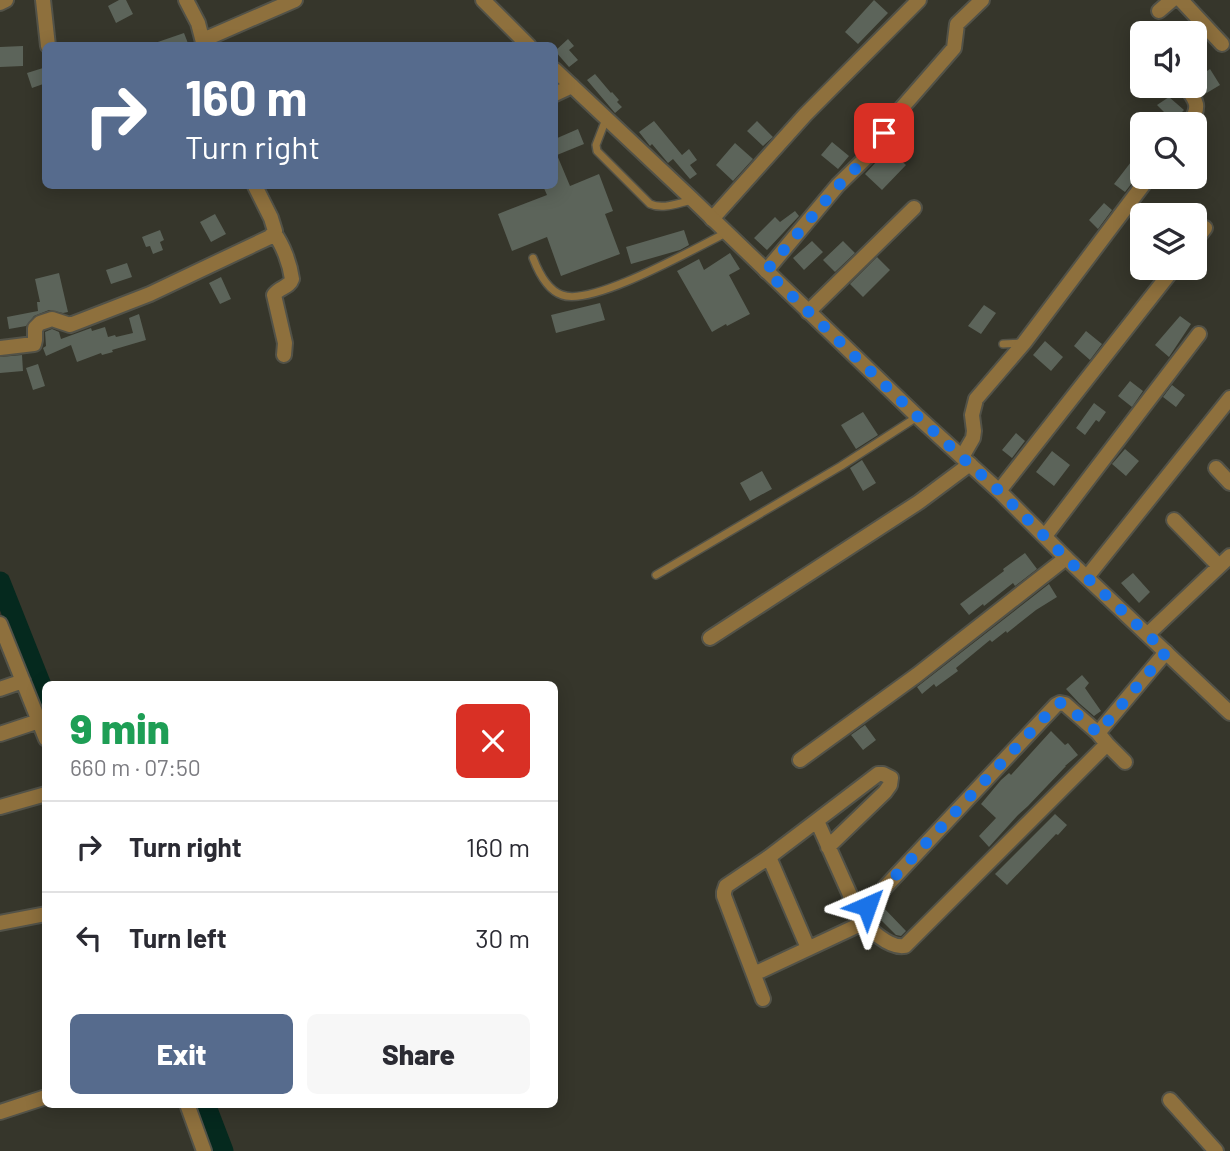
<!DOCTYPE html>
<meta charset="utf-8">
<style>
:root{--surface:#fff;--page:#f7f7f7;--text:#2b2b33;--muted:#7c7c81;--line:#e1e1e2;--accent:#566b8d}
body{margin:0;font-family:Barlow,sans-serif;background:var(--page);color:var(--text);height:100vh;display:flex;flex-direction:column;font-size:26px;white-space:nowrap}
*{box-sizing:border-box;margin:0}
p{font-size:23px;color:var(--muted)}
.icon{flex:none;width:38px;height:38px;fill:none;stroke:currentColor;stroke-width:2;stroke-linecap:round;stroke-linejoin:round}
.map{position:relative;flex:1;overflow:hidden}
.panel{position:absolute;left:42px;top:681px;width:516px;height:427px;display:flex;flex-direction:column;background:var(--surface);border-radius:10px;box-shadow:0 4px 18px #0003}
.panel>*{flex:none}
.top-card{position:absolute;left:42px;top:42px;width:516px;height:147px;border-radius:10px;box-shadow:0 4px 18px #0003;background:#566b8d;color:#fff;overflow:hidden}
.buttons{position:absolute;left:1130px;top:21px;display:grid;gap:14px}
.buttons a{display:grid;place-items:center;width:77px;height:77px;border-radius:10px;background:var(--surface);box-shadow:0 4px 18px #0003;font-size:35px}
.pin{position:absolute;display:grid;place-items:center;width:60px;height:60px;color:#fff;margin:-30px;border-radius:14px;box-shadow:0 4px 10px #0006}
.me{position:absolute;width:77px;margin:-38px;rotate:43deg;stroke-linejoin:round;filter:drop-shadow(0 0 5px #0008)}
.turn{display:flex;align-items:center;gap:24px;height:147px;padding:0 28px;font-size:32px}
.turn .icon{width:91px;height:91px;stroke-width:2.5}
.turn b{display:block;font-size:49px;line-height:60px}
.round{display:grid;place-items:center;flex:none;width:74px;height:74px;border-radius:10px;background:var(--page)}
.headline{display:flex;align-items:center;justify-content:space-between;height:119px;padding:0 28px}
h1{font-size:42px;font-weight:800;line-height:52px;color:#1e9e55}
.action{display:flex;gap:14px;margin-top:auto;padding:14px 28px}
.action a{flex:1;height:80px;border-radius:10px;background:var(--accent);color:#fff;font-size:28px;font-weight:800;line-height:80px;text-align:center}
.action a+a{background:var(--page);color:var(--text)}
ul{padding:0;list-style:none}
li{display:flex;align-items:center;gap:21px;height:91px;padding:0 28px;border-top:2px solid var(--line)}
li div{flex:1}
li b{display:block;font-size:26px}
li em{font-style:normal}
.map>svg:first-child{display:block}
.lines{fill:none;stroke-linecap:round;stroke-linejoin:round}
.river{stroke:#05291e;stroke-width:21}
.building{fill:#5c645a}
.service-casing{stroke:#525248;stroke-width:10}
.minor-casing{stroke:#525248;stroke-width:18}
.tertiary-casing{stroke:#525248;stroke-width:18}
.service{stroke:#8e703d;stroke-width:7}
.minor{stroke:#8e703d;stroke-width:14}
.tertiary{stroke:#8e703d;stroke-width:14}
.route{stroke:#1a73e8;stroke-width:12;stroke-dasharray:0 21.6}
</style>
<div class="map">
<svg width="1230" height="1151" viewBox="0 0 1230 1151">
<rect width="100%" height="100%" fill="#36362b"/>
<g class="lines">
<path class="river" d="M0,582L46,698
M205,1104L223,1151"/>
</g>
<path class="building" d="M119,0H126L133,14L116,23L108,6Z
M874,0L888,13L858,44L845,32Z
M184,33L189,46H152V44Z
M568,39L574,46L569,50L578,60L569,67L555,51Z
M23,46V66L0,67V47Z
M43,68L46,75V83L32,88L27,73Z
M1210,69L1220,85L1205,94L1195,79Z
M595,74L611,93L612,92L619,100L617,102L622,107L615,113L587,80Z
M1169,97L1184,110L1173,121L1157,105Z
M654,121L682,155L689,149L697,160L690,165L697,174L690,179L673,159L668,163L652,144L650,146L639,132Z
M757,121L773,137L763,146L747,131Z
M578,129L584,144L557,155L570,186L599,174L613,211L605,214L620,254L561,276L547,237L512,251L498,214L547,195L543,186H555V139Z
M832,142L849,156L838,169L821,155Z
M735,143L753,159L733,181L716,165Z
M888,149L906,165L882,190L865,174Z
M1131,162L1142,170L1125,192L1114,184Z
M1104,203L1112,210L1098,229L1089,220Z
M795,211L799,216L767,250L754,238L775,217L780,222Z
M215,214L226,234L211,242L200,222Z
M160,230L164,240L160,242L163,250L153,254L150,246L146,247L142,237Z
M684,230L689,245L680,250L631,264L626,247Z
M812,241L823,252L804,270L793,258Z
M843,241L855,253L835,272L823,260Z
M730,253L740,269L729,275L750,314L727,326L726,324L712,332L677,271L699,259L704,270Z
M877,257L890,270L863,297L850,284Z
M127,263L132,277L111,284L106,270Z
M59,273L68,312L63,313L49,310L34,316L26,326L9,329L7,317L38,311L37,302H40L35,279Z
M221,277L231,299L220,304L209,283Z
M600,303L605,320L556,333L551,315Z
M984,305L996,313L981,334L968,326Z
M139,314L146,340L112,350L113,352L102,355L101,353L77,362L71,345L46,356L43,348L46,346L45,332L52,329L59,332L61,339L91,328L92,331L105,327L108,337L115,335L116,337L133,333L129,318Z
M1180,316L1191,324L1169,357L1155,345Z
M1086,331L1102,344L1090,360L1074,346Z
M1045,341L1063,357L1051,371L1033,355Z
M22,355L23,371L0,373V357Z
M38,364L45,386L33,390L26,368Z
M1130,381L1143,391L1132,407L1118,396Z
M1172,385L1185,395L1176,407L1163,397Z
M1094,403L1106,412L1099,422L1096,420L1085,435L1076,428Z
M863,412L878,435L856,449L841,425Z
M1016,433L1025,441L1012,458L1002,450Z
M1125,449L1139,461L1126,476L1112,464Z
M1052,451L1070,465L1054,486L1036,472Z
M862,460L876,483L863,491L850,468Z
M762,471L772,489L750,501L740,483Z
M1025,553L1037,569L1015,586L1013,583L984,606L983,604L969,615L960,604L1004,571L1003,569Z
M1133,573L1150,592L1139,603L1121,583Z
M1049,584L1057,597L1036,610L1007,633L1006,631L992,642L990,640L956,668L958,671L936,687L934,684L922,694L917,687Z
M1082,675L1089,683L1085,688L1101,711L1094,716L1079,703L1066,689Z
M865,725L876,740L863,750L851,735Z
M1051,731L1065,745L1068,743L1078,755L1065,766H1066L1028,806L1018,815L989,847L979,836L996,818L981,804L1001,780L1009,773L1011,775Z
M1055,814L1067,825L1058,835L1056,834L1007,885L995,874Z
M881,905L906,931L901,936L896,935L874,913Z"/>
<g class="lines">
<g class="service-casing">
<path id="service" d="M606,119L596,145L597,151L650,204C663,210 678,203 692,200
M533,258C538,271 547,290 562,295C592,307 695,248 726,233
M1003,344L1023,343
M656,575L841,466L917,417"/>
</g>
<g class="minor-casing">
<path id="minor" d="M43,0L48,46
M186,0L198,23L204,46
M1181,0L1222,44
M0,3L6,0
M1159,11L1172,0
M203,40L295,0
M1185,86C1197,101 1201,107 1189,124
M555,94L572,86
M712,219L805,115L919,0
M274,233C283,245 290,264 292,279C289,288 279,287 274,295L285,343L284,355
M1195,241L1205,228
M766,271L838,185L875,149L893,118L954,48L957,24L982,0
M808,312L914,208
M0,348L34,344L35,340V328L40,323L52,319L70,325L83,320L150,294L270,237L275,231L271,218L255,186
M962,457L973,438L974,431L972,415L976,399L1024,343L1149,177
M1216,468L1230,483
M999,491L1174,268
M1174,520L1219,566
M1045,536L1199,334
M1087,577L1230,398
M0,624L46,739
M1148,634L1230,556
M710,638L919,502L970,464
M0,689L23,681
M1060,703L1065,704L1098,733L1107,744L905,946C890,949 866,928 859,915L1056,705Z
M1098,733L1166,652
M0,734L39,721
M1107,744L1125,762
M800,760L917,675L1066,558
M0,807L46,794
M817,821L859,915
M769,857L808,948
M0,923L46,914
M754,974L863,923
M763,999L724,896V892L726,886L769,857L878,774H883L891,778L890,785L885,792L828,847
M1170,1100L1216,1151
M187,1104L204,1151
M0,1112L46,1097"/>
</g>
<g class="tertiary-casing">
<path id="tertiary" d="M483,0L529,46
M555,70L692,199L918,417L999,491L1066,558L1230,713"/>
</g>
<use href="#service" class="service"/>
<use href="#minor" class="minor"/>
<use href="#tertiary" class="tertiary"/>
</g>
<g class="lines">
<path class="route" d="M867,906L1056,705L1060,703L1065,704L1098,733L1166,652L1066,558L999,491L918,417L766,271L838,186L875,149L884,133"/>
</g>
</svg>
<div class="buttons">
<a><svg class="icon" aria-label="sound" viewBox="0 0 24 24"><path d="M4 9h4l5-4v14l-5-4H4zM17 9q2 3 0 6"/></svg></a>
<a><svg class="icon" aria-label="search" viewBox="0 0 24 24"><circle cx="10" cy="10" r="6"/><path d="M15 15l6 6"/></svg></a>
<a><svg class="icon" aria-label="layers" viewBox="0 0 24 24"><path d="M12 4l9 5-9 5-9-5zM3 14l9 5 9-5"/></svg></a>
</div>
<div class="pin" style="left:884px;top:133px;background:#d93025"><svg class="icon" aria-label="arrive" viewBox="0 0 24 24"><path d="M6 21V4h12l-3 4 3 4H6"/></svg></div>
<svg class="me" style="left:867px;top:906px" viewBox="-20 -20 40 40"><path d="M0-17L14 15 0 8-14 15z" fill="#1a73e8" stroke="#fff" stroke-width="4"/></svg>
<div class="top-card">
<div class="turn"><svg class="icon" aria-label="right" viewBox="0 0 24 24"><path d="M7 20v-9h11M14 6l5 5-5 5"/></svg><div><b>160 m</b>Turn right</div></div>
</div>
<section class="panel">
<div class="headline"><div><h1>9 min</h1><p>660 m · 07:50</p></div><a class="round" style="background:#d93025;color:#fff"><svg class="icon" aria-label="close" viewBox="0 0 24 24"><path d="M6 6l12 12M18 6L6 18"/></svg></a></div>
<ul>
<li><svg class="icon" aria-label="right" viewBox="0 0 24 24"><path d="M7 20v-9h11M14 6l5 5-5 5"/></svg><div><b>Turn right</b></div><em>160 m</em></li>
<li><svg class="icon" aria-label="left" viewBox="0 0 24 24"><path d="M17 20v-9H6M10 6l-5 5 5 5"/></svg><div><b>Turn left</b></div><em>30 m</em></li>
</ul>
<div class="action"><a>Exit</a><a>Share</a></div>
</section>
</div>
